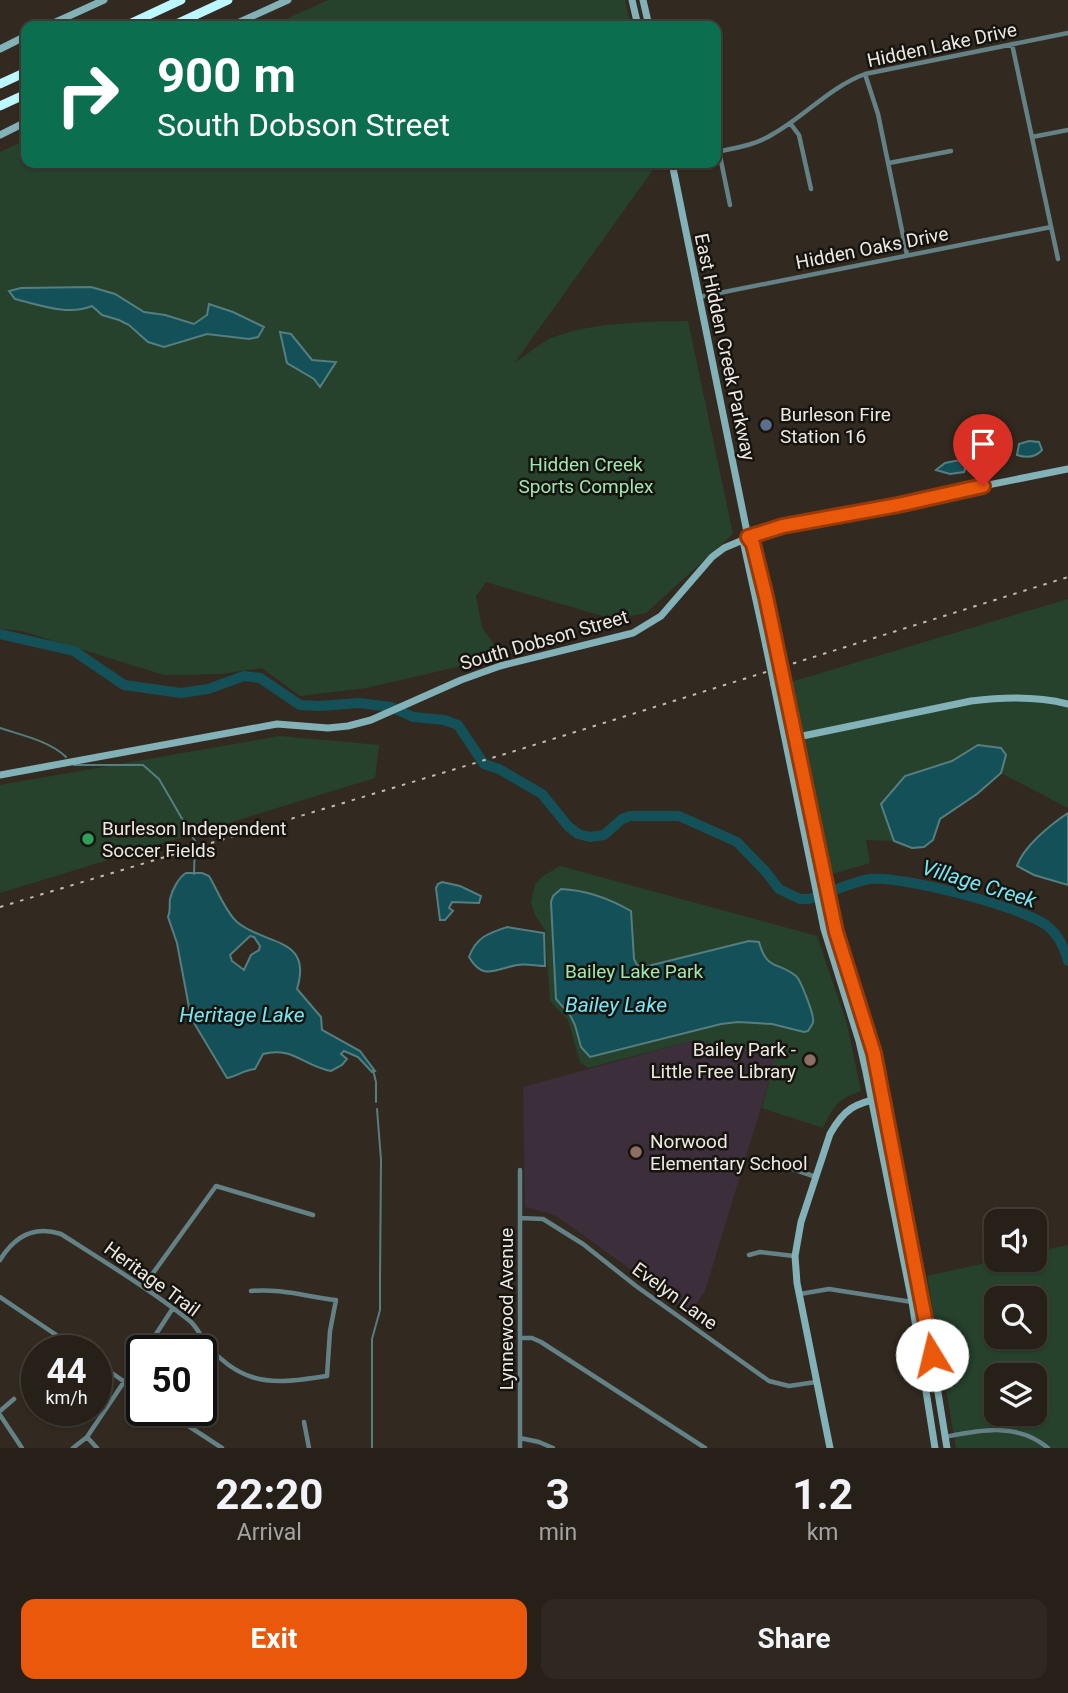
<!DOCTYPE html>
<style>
:root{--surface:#262018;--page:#2e2821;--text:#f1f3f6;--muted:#a4a3a2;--line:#423e37;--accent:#ea580c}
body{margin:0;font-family:Roboto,sans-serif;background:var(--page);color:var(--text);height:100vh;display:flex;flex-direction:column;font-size:26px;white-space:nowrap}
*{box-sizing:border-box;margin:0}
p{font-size:23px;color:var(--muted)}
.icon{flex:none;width:38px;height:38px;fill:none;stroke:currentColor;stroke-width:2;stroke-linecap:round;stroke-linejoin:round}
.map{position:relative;height:1448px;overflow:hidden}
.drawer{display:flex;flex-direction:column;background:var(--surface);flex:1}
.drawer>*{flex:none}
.hud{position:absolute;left:21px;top:21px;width:700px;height:147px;border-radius:14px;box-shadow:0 2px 5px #0004,0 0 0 2px var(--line);background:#0b6e4f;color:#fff;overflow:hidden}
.controls{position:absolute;left:984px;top:1209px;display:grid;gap:14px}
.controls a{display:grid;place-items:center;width:63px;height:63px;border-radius:14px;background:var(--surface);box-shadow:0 2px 5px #0004,0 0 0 2px var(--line);font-size:35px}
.speed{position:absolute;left:21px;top:1335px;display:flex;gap:14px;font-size:35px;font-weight:700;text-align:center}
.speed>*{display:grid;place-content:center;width:91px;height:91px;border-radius:50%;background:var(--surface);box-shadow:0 2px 5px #0004,0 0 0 2px var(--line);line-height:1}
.speed small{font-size:18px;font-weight:400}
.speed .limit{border:4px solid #111;border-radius:10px;background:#fff;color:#111}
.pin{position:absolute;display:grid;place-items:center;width:60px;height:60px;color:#fff;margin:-72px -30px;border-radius:50% 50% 50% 0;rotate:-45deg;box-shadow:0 0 7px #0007}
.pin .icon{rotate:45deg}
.me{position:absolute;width:77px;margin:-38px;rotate:351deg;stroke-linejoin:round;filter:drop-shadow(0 0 5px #0008)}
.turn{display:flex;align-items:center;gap:24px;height:147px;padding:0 21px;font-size:32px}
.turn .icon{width:91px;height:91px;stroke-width:2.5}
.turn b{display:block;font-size:49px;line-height:60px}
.eta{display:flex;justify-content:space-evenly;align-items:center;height:119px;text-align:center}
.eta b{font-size:42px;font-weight:700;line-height:49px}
.action{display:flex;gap:14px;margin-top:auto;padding:14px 21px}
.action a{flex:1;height:80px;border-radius:14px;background:var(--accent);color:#fff;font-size:28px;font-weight:700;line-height:80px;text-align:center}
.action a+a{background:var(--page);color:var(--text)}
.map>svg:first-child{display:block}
.education{fill:#3c2e3b}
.green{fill:#26422d;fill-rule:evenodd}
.water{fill:#145057;stroke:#557e80;stroke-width:2;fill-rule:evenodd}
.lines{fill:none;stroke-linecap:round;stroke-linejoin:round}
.stream{stroke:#557e80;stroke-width:2}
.river{stroke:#145057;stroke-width:10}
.street{stroke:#648185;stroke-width:4.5}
.secondary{stroke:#82b1b8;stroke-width:7}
.highway{stroke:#bcf6ff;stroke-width:9}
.rail{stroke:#c0bab2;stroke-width:2;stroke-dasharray:3.5 7;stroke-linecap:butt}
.secondary-bridge{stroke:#82b1b8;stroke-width:7}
.route-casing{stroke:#983908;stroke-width:18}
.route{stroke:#ea580c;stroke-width:12}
.service-dot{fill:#5c6f8a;stroke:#17140f;stroke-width:2.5}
.leisure-dot{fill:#2e9e5b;stroke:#17140f;stroke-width:2.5}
.education-dot{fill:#8d6e63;stroke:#17140f;stroke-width:2.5}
.labels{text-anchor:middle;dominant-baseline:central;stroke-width:5;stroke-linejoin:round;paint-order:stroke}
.street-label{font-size:19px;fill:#ede8e1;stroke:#17140f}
.poi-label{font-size:19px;fill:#ede8e1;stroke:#17140f;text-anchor:start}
.park-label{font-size:19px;fill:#9fe7b0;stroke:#17140f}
.water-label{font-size:21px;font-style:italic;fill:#76e6f5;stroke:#17140f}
</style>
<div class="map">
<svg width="1068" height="1448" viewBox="0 0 1068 1448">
<rect width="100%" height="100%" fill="#322a20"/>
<path class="education" d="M695,1040L777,1055L705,1291L690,1312L555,1215L525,1207L523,1087Z"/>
<path class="green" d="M328,0H625L631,26H271Z
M26,140V163H658L515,362C527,356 538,344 551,338C593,322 643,322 688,321L733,534L646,613L613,619L486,582L476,596L482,627L499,652L492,659L366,688L300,696L262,668L220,674L164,675L22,631L0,629V152Z
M1068,599V808L1001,773L1006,755L978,745L952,761L905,776L886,821L894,841L866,840L870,863L832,874L791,682Z
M280,736L379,745L375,778L0,893V785Z
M560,866L817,936L847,1024L861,1091C838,1099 833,1106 823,1128L762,1108L776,1055L695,1040L588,1068L580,1062L568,1020L550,1001L545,930L535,915L531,902L535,885L543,876Z
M1068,1245V1448H956L927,1276L999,1260H1034V1252ZM996,1298H1034V1337H996ZM996,1376H1034V1414H996Z"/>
<path class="water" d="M91,287L115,294L144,312L165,315L194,324L207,315L209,304L233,312L264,327L258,337L249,339L207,334L164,347L148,342L129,325L119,320L102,315L92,306C68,316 40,305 15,299L9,291L21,288Z
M280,332L291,334L312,360L336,362L320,387L314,379L287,363Z
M1029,441L1039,442L1042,450C1035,458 1026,458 1017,455L1019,444Z
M960,460L966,466L964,472L950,474L936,470L945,463Z
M978,745L1001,748L1006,755L1001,773L977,794L940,819L933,840L924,847L912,848L894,841L881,804L905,776L952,761Z
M1068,813V885L1034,875L1017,866C1023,847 1051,824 1068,813Z
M186,873H202L209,876C217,889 225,911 237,922C265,946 313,936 297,989L321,1017L322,1030L360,1051L375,1071L372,1072L358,1057L344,1051L341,1054L347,1059L342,1065L331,1071C303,1066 293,1046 263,1054L255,1069C244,1070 237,1076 227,1078L191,1018L177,943L168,917C171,910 169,906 170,899C172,890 179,877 186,873ZM250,936L254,937L260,946L259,950L251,955L244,970L232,961L230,955Z
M442,882L460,886L481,896L479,903L452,902L449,908L453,911L445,920H440L436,888L438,884Z
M561,889C586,890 610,899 631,911L634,959L637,965L644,967L749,941L759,942C767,971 777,961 796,976C800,979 815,1016 813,1022C813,1024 809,1029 808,1031L804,1032L772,1024L738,1022L721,1024L590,1057L581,1047L575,1025L570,1015L556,999L551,902L553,896Z
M507,927L544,933L545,966C536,966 526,963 517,965C495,969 483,981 469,957C476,937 489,933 507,927Z"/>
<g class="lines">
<path class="stream" d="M0,728C21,735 50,741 66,757
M74,765H143L159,779L195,841L194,874
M373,1070L376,1082V1102
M372,1448V1339L380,1310V1280L381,1160L377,1109"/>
<path class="river" d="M0,634L74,651L124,685L181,693L208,689L244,676L260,678L300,705L320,706L359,703L391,707L413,717L444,720L458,725L484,764L499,769L542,794L568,826L578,834L590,837L604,835L622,819L630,816H679L737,842L766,872L779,889L800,899H809C827,894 851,882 870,879C901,875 1022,907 1046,925C1058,934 1064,946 1068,961"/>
<path class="street" d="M1012,44L1058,259
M865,74L878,114L907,255
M790,123L799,135L811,189
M1032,137L1068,130
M719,151L730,205
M716,152C736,148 756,145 773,134C805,116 830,87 865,74L1068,33
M889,163L951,151
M699,297L1051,227
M784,1166L816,1177
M520,1218L543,1219L583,1244L636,1286L769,1381L789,1386L816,1382
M749,1255L760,1252L794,1256
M0,1260C14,1237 34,1225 61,1234C105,1262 149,1289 190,1321C198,1328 202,1339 209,1347C220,1360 236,1372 252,1377C276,1385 304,1379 327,1376L330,1331L336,1300C308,1297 279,1288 251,1291
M143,1287L216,1186L313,1215
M800,1294L829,1289L912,1302
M0,1297L80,1351
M520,1338H532L541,1342L705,1448
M145,1351L173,1308
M96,1362L142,1394
M164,1410L222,1448
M0,1411L14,1399
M0,1415L22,1448
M304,1422L309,1448
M87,1437L97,1448
M945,1437C981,1430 1017,1422 1048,1448
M520,1438L539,1442L553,1448
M73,1448L87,1437L142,1355
M520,1448V1170"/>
<path class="secondary" d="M632,0L638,26
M643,0L649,26
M47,26L104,0
M231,26L288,0
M0,49L26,36
M0,135L26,122
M672,163L748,537L753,544L776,646
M748,537L744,545L766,646
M783,682L836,932L874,1053L923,1300L947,1448
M774,685L824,929L859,1041L866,1072L912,1302L935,1448
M793,738L971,701C1002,697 1037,696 1068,704
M0,775L277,724L328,728L348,726L371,720L461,680L500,666L633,633L661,616L712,557L724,548L757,534L783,526L1068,469
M830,1448L797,1283L795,1256L801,1222L830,1134C844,1109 855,1103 882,1098"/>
<path class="highway" d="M125,26L181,0
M172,26L228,0
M0,84L26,72
M0,106L26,94"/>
<path class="rail" d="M0,907L518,750L1068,577"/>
<path class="secondary-bridge" d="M766,646L774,685
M776,646L783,682"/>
</g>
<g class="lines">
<g class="route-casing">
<path id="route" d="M932,1355L874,1053L836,932L766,597L753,544L748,537L783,526L898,505L983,486"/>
</g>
<use href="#route" class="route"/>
</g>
<circle class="service-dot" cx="766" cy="425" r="7"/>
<circle class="leisure-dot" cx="88" cy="839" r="7"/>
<g class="education-dot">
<circle cx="810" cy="1060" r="7"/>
<circle cx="636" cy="1152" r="7"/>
</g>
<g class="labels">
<g class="street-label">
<text transform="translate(942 45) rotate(-12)">Hidden Lake Drive</text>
<text transform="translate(872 248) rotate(-11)">Hidden Oaks Drive</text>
<text transform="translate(725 347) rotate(78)">East Hidden Creek Parkway</text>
<text transform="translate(544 640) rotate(-16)">South Dobson Street</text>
<text transform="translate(152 1279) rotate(36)">Heritage Trail</text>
<text transform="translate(675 1296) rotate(36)">Evelyn Lane</text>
<text transform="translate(506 1309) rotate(-90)">Lynnewood Avenue</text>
</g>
<g class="poi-label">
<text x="780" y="414">Burleson Fire<tspan x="780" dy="22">Station 16</tspan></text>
<text x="102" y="828">Burleson Independent<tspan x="102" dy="22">Soccer Fields</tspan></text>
<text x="796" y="1049" text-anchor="end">Bailey Park -<tspan x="796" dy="22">Little Free Library</tspan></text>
<text x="650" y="1141">Norwood<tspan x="650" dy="22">Elementary School</tspan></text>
</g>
<g class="park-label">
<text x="586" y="464">Hidden Creek<tspan x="586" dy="22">Sports Complex</tspan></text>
<text x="634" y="971">Bailey Lake Park</text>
</g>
<g class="water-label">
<text transform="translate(979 884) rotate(17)">Village Creek</text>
<text x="616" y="1005">Bailey Lake</text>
<text x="242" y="1015">Heritage Lake</text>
</g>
</g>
</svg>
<div class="controls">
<a><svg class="icon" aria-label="sound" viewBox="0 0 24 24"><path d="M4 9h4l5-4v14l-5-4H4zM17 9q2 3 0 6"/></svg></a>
<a><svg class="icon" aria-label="search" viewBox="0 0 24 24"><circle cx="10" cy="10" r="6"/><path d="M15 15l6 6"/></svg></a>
<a><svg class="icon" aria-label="layers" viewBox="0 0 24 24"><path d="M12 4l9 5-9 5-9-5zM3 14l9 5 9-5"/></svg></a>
</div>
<div class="speed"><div>44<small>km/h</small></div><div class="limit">50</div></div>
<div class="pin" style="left:983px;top:486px;background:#d93025"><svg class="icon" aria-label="arrive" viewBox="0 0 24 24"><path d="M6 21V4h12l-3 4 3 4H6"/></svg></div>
<svg class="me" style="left:932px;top:1355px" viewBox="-20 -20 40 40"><circle r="19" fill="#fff"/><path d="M0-13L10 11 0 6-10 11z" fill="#ea580c"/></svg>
<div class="hud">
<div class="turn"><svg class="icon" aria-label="right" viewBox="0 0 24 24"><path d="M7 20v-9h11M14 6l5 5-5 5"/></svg><div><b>900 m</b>South Dobson Street</div></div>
</div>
</div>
<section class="drawer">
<div class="eta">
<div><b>22:20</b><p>Arrival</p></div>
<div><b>3</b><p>min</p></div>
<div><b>1.2</b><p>km</p></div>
</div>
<div class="action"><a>Exit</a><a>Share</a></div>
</section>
